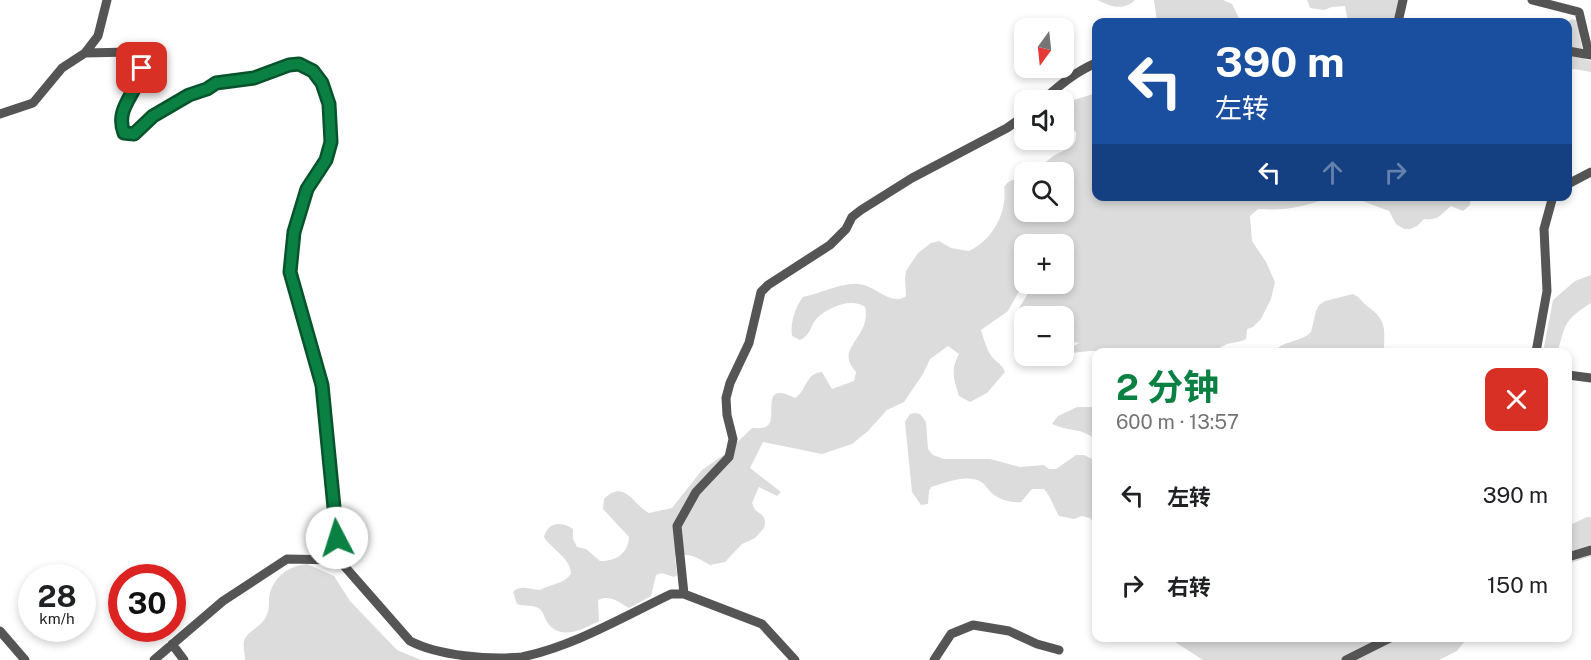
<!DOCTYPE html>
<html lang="zh">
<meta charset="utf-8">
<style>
:root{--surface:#fff;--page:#f2f2f2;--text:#202124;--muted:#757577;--accent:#0b8043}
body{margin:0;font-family:"Public Sans","Noto Sans SC",sans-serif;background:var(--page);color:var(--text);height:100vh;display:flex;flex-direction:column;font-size:22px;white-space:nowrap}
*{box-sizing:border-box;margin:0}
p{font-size:20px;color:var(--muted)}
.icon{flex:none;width:33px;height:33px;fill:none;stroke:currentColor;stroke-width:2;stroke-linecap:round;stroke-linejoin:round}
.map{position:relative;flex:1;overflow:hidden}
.side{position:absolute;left:1092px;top:348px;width:480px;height:294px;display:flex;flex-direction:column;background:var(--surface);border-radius:12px;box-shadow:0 3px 9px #0003}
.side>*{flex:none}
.hud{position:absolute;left:1092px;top:18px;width:480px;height:183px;border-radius:12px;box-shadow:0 3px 9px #0003;background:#1a4fa0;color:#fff;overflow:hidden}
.needle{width:39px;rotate:195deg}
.controls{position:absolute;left:1014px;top:18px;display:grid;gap:12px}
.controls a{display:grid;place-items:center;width:60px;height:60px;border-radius:12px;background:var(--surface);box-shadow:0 3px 9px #0003;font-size:30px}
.speed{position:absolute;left:18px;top:564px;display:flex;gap:12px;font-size:30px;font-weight:700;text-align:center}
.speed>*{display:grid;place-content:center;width:78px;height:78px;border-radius:50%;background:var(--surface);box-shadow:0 3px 9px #0003;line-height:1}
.speed small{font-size:15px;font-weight:400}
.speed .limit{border:9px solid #d22;background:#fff;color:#111}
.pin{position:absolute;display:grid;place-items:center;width:51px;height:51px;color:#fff;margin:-26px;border-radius:12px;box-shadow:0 3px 9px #0006}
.me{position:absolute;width:66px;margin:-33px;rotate:355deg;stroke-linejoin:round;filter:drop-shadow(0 0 4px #0008)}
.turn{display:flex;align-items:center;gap:21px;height:126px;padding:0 24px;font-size:27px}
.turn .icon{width:78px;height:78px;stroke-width:2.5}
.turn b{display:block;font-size:42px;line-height:51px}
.lanes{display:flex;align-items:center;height:57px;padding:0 24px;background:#0003;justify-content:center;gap:30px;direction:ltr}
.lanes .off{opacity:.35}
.round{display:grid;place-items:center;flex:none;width:63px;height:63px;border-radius:12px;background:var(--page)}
.overview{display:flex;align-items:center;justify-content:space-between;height:102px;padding:0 24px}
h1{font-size:36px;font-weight:700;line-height:45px;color:var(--accent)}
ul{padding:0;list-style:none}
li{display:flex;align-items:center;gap:18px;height:90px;padding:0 24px}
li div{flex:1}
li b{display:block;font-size:22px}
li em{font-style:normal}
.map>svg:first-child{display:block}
.green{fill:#dcdcdc}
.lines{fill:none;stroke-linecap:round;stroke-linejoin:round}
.minor{stroke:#555;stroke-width:9}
.route-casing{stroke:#07532c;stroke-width:15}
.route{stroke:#0b8043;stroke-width:10}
</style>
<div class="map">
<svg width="1591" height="660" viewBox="0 0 1591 660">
<rect width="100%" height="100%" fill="#fff"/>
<path class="green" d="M1098,0H1135C1123,11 1111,7 1098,0Z
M1154,0H1223L1232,4L1239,18L1244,22H1157Z
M1307,0H1404L1406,7L1402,22H1348L1345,6L1332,7L1324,10L1310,8Z
M1572,19L1577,20L1584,59L1591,61V72L1574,69L1568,71L1567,22Z
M1096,93V196L1330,197C1305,207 1285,211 1258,209L1250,216L1252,241L1266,262L1275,282L1271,299L1261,319L1253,327L1247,329L1246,339L1242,341L1227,344L1212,352L1090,351L1071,353L1069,349L1079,343L1064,340V316H1024V329L1017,311L1033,286L1027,284H1064V244H1024V282L1008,311L981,330C984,340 988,355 996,361C1001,365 1002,366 1005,372L987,393L970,402L959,396C954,378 950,371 959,354L948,346L930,359L923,374L904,402L887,410L868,431L852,444L822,454L763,442L750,468L781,492L777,496L759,487L752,503L755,510C763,515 767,518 764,528L755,538L742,544L725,562L710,565C698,558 689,552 675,556L677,575L674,577L662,573L656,575L651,596L629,608C619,602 610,594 598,600L599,621C583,629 561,642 547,622C544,617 544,613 540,609C533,604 524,607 517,604L513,592C520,584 530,590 540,590C550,584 564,584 571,574C571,558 552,550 544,537C548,522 561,521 573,529V539L577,547L586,549L600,561C616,561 628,554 629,537L603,509L604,499C625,478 633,505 649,513L672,508L702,470L725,454L752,428C757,428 763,429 767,426C779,419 758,379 795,398C807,391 805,373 822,372L832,389L854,381L856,372C853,368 850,365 849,360C845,344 871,332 865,307C852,297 828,307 817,318C810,326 811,335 800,340L792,336C790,324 795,307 803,297C820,294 842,282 859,284C876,286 892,307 906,296L905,279L906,271L918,253L931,243L939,241L951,248L969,251C992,241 1008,212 1004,187C1009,179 1015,179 1024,178V212H1064V172H1033C1040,168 1045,162 1052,157C1063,149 1078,150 1076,132L1070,126L1064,125V103Z
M1471,196L1470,205L1463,211L1451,206C1441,214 1439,221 1424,219L1417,226L1410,229H1404L1396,224L1389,211L1352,197Z
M1591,275V303C1565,320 1565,323 1558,352H1543L1553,300L1575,281Z
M1353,294C1359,296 1362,302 1367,306C1388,321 1384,328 1384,352H1274C1283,340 1300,343 1311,332L1316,311L1319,305L1325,301Z
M1077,407H1096V440C1082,427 1069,432 1052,424L1058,416Z
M915,413L920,414L926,422L928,449L933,455L944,459H990L1020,467L1044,465L1049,469H1056L1076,455H1084L1096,461V524L1090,518L1082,516L1074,519L1059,516C1053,506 1052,499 1044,489H1032L1021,502C1013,503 1001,500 994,495C988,491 985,482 977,480C963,475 944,483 931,487L929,491L928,504L921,505L912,492L905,422L910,414Z
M1587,517H1591V556L1568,564V526Z
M307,564L334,576L350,601L397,650L421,660H245C245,655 243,646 244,641C247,631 261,627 266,617C269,611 269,606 269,599C271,579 287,566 307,564Z
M1171,638H1474L1465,641L1457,651L1439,660H1203L1175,642Z"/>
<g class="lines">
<path class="minor" d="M1532,0L1579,12L1589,54
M1398,22L1403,0
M1568,51L1591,55
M85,53L130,52L140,58C147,91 113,101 124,133L134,134L153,116L188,95L216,83L254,78L289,65L299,64L313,71L322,83L329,104L331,142L326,160L307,189L294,233L290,272L322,385L339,560L410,641C439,656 489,660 522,657C574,646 623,617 671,594H684L762,624L795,660
M1043,100C1060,85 1075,72 1096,63
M0,114L33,103L62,68L85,53L98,36L107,0
M1568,184L1591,172
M1536,352L1547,291L1544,229L1553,196
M1568,375L1591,378
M1568,557L1591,550
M684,594L677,526L696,492L729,457L733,439L727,415L726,398L730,383L749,343L761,292L768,285L830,245L846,229L852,217L861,210L912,178L1007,128L1024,116
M0,631L25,660
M172,644L184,660
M154,660L223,601L287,559L339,560
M934,660L951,634L973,625L1009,631L1037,644L1059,650
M1346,660L1390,638"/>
</g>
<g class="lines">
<g class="route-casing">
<path id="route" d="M142,68C138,94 114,107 124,133L134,134L153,116L189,95L207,89L216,83L254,78L289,65L299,64L313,71L322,83L329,104L331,142L326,160L307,189L294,232L290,272L322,385L337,538"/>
</g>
<use href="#route" class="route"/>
</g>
</svg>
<div class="controls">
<a><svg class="needle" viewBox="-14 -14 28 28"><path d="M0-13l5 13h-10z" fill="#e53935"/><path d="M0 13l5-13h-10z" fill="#757577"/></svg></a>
<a><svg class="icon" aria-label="sound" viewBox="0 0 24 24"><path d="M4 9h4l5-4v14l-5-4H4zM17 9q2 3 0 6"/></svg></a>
<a><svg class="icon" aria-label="search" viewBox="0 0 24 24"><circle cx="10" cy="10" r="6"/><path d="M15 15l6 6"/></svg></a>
<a>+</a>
<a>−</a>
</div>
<div class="speed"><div>28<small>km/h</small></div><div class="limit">30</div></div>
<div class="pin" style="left:142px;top:68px;background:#d93025"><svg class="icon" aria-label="arrive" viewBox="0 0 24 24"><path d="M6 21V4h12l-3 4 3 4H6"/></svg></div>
<svg class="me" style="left:337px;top:538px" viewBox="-20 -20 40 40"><circle r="19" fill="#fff"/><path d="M0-13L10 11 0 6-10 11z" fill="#0b8043"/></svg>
<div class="hud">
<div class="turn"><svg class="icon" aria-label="left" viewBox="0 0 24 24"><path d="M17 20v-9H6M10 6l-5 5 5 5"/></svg><div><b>390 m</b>左转</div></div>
<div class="lanes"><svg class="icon" aria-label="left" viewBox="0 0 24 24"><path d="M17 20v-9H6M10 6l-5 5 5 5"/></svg><svg class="icon off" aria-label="ahead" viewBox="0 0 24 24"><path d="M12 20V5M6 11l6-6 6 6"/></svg><svg class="icon off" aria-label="right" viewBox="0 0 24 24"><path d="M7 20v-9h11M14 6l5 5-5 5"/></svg></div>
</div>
<section class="side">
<div class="overview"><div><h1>2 分钟</h1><p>600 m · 13:57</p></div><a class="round" style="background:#d93025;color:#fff"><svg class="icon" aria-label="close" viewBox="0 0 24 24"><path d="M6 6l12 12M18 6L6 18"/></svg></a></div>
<ul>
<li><svg class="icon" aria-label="left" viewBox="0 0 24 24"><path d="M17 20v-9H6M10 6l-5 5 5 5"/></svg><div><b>左转</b></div><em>390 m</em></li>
<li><svg class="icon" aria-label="right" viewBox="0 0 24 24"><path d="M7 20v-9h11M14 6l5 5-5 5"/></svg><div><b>右转</b></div><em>150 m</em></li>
</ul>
</section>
</div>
